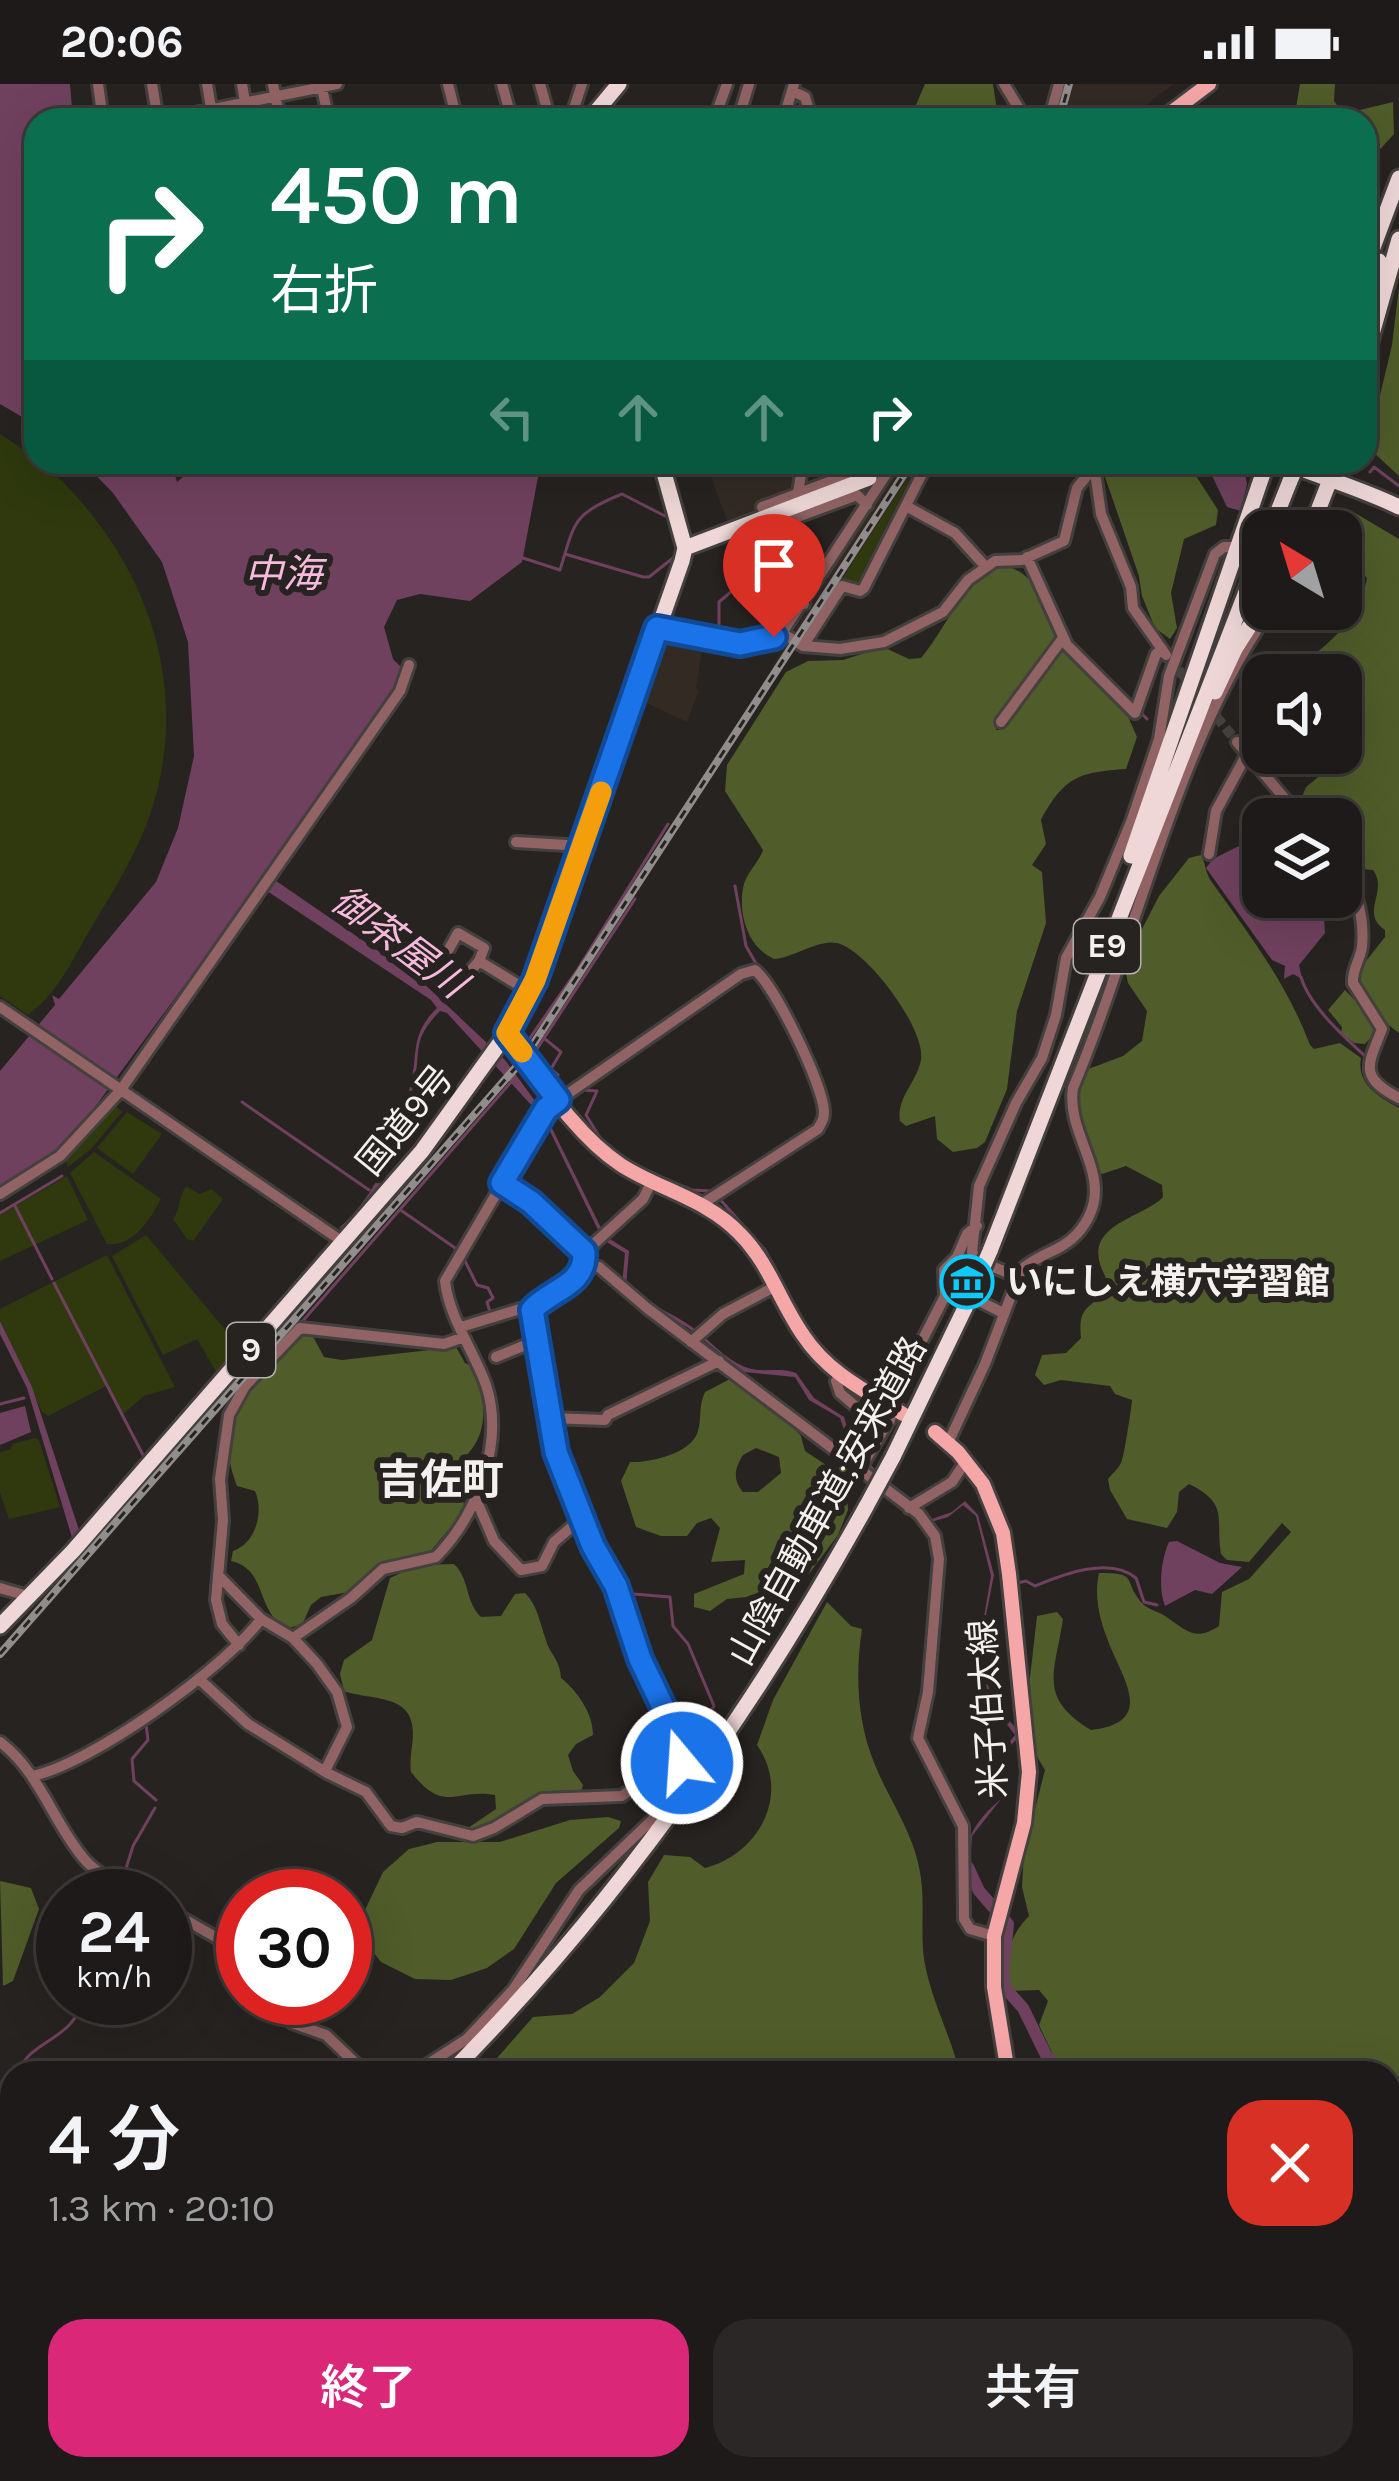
<!DOCTYPE html>
<html lang="ja">
<meta charset="utf-8">
<style>
:root{--surface:#1d1a19;--page:#2a2726;--text:#f1f3f6;--muted:#a0a1a2;--line:#3b3838;--accent:#db2777}
body{margin:0;font-family:Karla,"Noto Sans JP",sans-serif;background:var(--page);color:var(--text);height:100vh;display:flex;flex-direction:column;font-size:45px;white-space:nowrap}
*{box-sizing:border-box;margin:0}
p{font-size:39px;color:var(--muted)}
.icon{flex:none;width:66px;height:66px;fill:none;stroke:currentColor;stroke-width:2;stroke-linecap:round;stroke-linejoin:round}
.map{position:relative;flex:1;overflow:hidden}
.drawer{position:absolute;left:0px;top:1977px;width:1401px;height:420px;display:flex;flex-direction:column;background:var(--surface);border-radius:36px 36px 0 0;box-shadow:0 12px 48px #0002,0 0 0 3px var(--line)}
.drawer>*{flex:none}
.top-card{position:absolute;left:24px;top:24px;width:1353px;height:366px;border-radius:36px;box-shadow:0 12px 48px #0002,0 0 0 3px var(--line);background:#0b6e4f;color:#fff;overflow:hidden}
.needle{width:78px;rotate:322deg}
.buttons{position:absolute;left:1242px;top:426px;display:grid;gap:24px}
.buttons a{display:grid;place-items:center;width:120px;height:120px;border-radius:24px;background:var(--surface);box-shadow:0 12px 48px #0002,0 0 0 3px var(--line);font-size:60px}
.speed{position:absolute;left:36px;top:1785px;display:flex;gap:24px;font-size:60px;font-weight:700;text-align:center}
.speed>*{display:grid;place-content:center;width:156px;height:156px;border-radius:50%;background:var(--surface);box-shadow:0 12px 48px #0002,0 0 0 3px var(--line);line-height:1}
.speed small{font-size:30px;font-weight:400}
.speed .limit{border:18px solid #d22;background:#fff;color:#111}
.pin{position:absolute;display:grid;place-items:center;width:102px;height:102px;color:#fff;margin:-123px -51px;border-radius:50% 50% 50% 0;rotate:-45deg;box-shadow:0 0 12px #0007}
.pin .icon{rotate:45deg}
.me{position:absolute;width:132px;margin:-66px;rotate:342deg;stroke-linejoin:round;filter:drop-shadow(0 0 9px #0008)}
.turn{display:flex;align-items:center;gap:42px;height:252px;padding:0 48px;font-size:54px}
.turn .icon{width:156px;height:156px;stroke-width:2.5}
.turn b{display:block;font-size:84px;line-height:102px}
.lanes{display:flex;align-items:center;height:114px;padding:0 48px;background:#0003;justify-content:center;gap:60px;direction:ltr}
.lanes .off{opacity:.35}
.round{display:grid;place-items:center;flex:none;width:126px;height:126px;border-radius:36px;background:var(--page)}
.headline{display:flex;align-items:center;justify-content:space-between;height:204px;padding:0 48px}
h1{font-size:72px;font-weight:600;line-height:90px}
.primary-button{display:flex;gap:24px;margin-top:auto;padding:24px 48px}
.primary-button a{flex:1;height:138px;border-radius:36px;background:var(--accent);color:#fff;font-size:48px;font-weight:600;line-height:138px;text-align:center}
.primary-button a+a{background:var(--page);color:var(--text)}
.status{display:flex;justify-content:space-between;align-items:center;height:84px;padding:0 60px;background:var(--surface);direction:ltr}
.status svg{height:33px;fill:currentColor}
.map>svg:first-child{display:block}
.built{fill:#332a24}
.green{fill:#2f390d}
.forest{fill:#505c29;fill-rule:evenodd}
.water{fill:#70415e}
.lines{fill:none;stroke-linecap:round;stroke-linejoin:round}
.stream{stroke:#70415e;stroke-width:3}
.river{stroke:#70415e;stroke-width:12}
.minor-tunnel{stroke:#464240;stroke-width:10;stroke-dasharray:10 5;stroke-linecap:butt}
.highway-tunnel{stroke:#464240;stroke-width:15;stroke-dasharray:15 8;stroke-linecap:butt}
.minor-casing{stroke:#44403e;stroke-width:16}
.major-casing{stroke:#44403e;stroke-width:20}
.highway-casing{stroke:#44403e;stroke-width:21}
.minor{stroke:#916364;stroke-width:10}
.major{stroke:#f5a7a8;stroke-width:14}
.highway{stroke:#efd7d7;stroke-width:15}
.rail-casing{stroke:#918d8c;stroke-width:8}
.rail{stroke:#272321;stroke-width:3;stroke-dasharray:9;stroke-linecap:butt}
.highway-bridge-casing{stroke:#44403e;stroke-width:21;stroke-linecap:butt}
.highway-bridge{stroke:#efd7d7;stroke-width:15}
.route-casing{stroke:#114b97;stroke-width:30}
.route{stroke:#1a73e8;stroke-width:21}
.slow{stroke:#f59e0b;stroke-width:21}
.labels{text-anchor:middle;dominant-baseline:central;stroke-width:12;stroke-linejoin:round;paint-order:stroke}
.shield{fill:#272321;stroke:#b6b2b1;stroke-width:3}
.shield-label{font-size:33px;font-weight:bold;fill:#f3f0ef}
.street-label{font-size:36px;fill:#f3f0ef;stroke:#272321}
.poi-label{font-size:36px;font-weight:bold;fill:#f3f0ef;stroke:#272321;text-anchor:start}
.water-label{font-size:39px;font-style:italic;fill:#f7b9dc;stroke:#272321}
.quarter-label{font-size:42px;font-weight:bold;fill:#f3f0ef;stroke:#272321}
</style>
<div class="status"><b>20:06</b><svg viewBox="0 0 49 12"><path d="M0 12V9h3v3zM5 12V6h3v6zM10 12V3h3v9zM15 12V0h3v12zM26 1h20v11H26zM47 4h2v5h-2z"/></svg></div>
<div class="map">
<svg width="1399" height="2397" viewBox="0 0 1399 2397">
<rect width="100%" height="100%" fill="#272321"/>
<path class="built" d="M1065,0H1174L1149,18L1143,36H1056Z
M717,378H800L796,404L760,427L728,439L711,393Z
M899,378H925L860,503L842,494L779,590L771,585Z
M677,556L693,559L694,565L702,566L696,604L699,606L687,638L640,616L654,577L666,560Z"/>
<path class="green" d="M0,350L36,374V378L43,379C142,467 194,596 151,728C139,765 117,801 97,834C76,868 60,908 28,931L0,912Z
M907,395V400L856,502L843,494Z
M113,1020L122,1028L91,1065L68,1083L64,1073Z
M127,1028L162,1050L133,1090L97,1064Z
M94,1068L161,1115C150,1136 133,1163 107,1160L70,1089Z
M67,1092L88,1136L0,1177V1131Z
M186,1102L200,1110L211,1105L223,1115L193,1157L187,1155L173,1135C181,1124 178,1114 186,1102Z
M146,1151L239,1262L218,1291L197,1255L163,1271L112,1172Z
M107,1171L175,1303L144,1312L123,1330L106,1302L48,1332L42,1328L0,1236V1225Z
M35,1354L39,1356L60,1423L9,1435L0,1409V1368L11,1365L12,1360Z"/>
<path class="forest" d="M925,0H993L997,26L974,36H888L912,30Z
M1300,0H1335L1334,17L1343,30L1393,18L1394,50L1365,82V36H1294Z
M1399,203V392L1373,368L1371,349L1392,261Z
M1107,378H1187L1218,426L1216,441L1184,455L1171,509L1177,544L1170,555L1155,544L1142,512L1139,492L1103,387Z
M1340,426H1350L1399,455V949L1386,939L1358,895L1362,882L1385,853V846C1359,829 1389,807 1373,786L1341,783V735H1305L1301,715L1306,703L1358,660L1352,642L1341,638V591H1287C1323,565 1359,539 1367,494L1341,467V447H1326Z
M995,482C1030,479 1050,520 1056,551L995,638L996,646H1001L1062,564L1126,628L1137,653L1126,685C1079,688 1064,693 1041,736L1046,760L1032,781L1042,788L1046,839L1017,927L1007,1005L985,1058L977,1064L953,1068L937,1055L935,1032L906,1042L900,1037C896,1014 917,998 921,976C926,945 867,866 837,859C818,855 793,874 774,875C747,863 737,828 744,800C748,787 759,778 763,766L725,707L727,681L786,588L808,577L843,576L883,563L909,575L921,574C948,542 958,505 995,482Z
M1263,608V669H1294L1284,673L1260,671C1237,650 1242,628 1263,608Z
M1201,771C1206,780 1205,787 1211,797C1249,850 1287,900 1310,961L1314,965L1340,959L1361,974C1356,1000 1379,1013 1399,1024V2331L1389,2326V1989H1070L1053,1971L1039,1941L1048,1917L1039,1906L1011,1907C998,1883 1011,1849 1029,1832L1022,1803L1024,1768L1045,1686L1030,1661L1028,1611L1037,1532L1057,1528L1063,1535C1055,1589 1037,1613 1091,1646C1159,1638 1120,1592 1107,1554C1099,1534 1094,1510 1099,1489C1140,1489 1122,1496 1142,1519C1148,1526 1161,1528 1168,1534C1188,1548 1196,1557 1219,1542L1222,1508L1249,1495L1291,1448L1282,1439L1249,1478L1227,1476L1221,1470C1215,1435 1230,1420 1189,1400L1179,1408L1177,1428L1167,1444L1127,1435L1110,1406L1108,1395C1112,1390 1118,1385 1121,1379C1124,1373 1132,1321 1132,1316L1115,1310L1110,1302L1061,1296L1044,1301L1035,1291L1042,1271L1066,1269L1081,1254C1077,1217 1094,1226 1108,1203C1107,1193 1101,1186 1099,1176C1092,1139 1144,1133 1163,1113L1162,1101L1126,1082L1102,1090L1097,1087L1074,1015L1083,987L1123,972L1142,957L1147,927L1128,899L1124,880L1159,812L1189,774Z
M1345,906L1377,939L1376,948L1365,960L1354,959L1341,949L1342,943L1328,926Z
M310,1247L324,1273L342,1276L456,1263L465,1279L476,1284C486,1322 491,1353 457,1380L465,1426L429,1469L378,1480L349,1508L321,1513L311,1521L302,1541L287,1544C255,1528 268,1485 231,1477L233,1467C256,1460 264,1427 255,1407L237,1402C208,1328 259,1307 294,1252Z
M732,1294L774,1323L801,1352L805,1367L832,1385L846,1382L851,1388L847,1405L848,1426L838,1451L779,1530L763,1538L747,1513L727,1515L710,1527L694,1523V1510L744,1490L745,1476L711,1478L720,1444L711,1434L697,1439L687,1452H661L636,1443L621,1397L630,1378C648,1379 692,1370 698,1347C702,1333 698,1323 705,1308ZM756,1364L779,1373L781,1389L758,1408H743C732,1395 735,1384 743,1371Z
M454,1480C470,1495 465,1518 481,1533L501,1532L515,1510L525,1509C538,1522 540,1540 546,1556C550,1571 560,1575 561,1594C576,1606 593,1628 593,1651L576,1660L568,1671L573,1687L583,1701L580,1712H548L477,1750L465,1746L496,1725L495,1711C454,1704 445,1731 411,1688C409,1674 413,1662 413,1648C412,1609 372,1617 344,1607L340,1590L344,1576L372,1556L390,1494L418,1481Z
M827,1518L851,1542L862,1545C855,1590 857,1638 875,1681C889,1715 912,1747 919,1783C926,1814 920,1844 924,1875C931,1916 950,1950 960,1989H484L533,1933L572,1930L600,1913L634,1879L650,1837L648,1798L664,1771L690,1773L705,1784C760,1770 791,1709 757,1661L773,1616Z
M608,1733L621,1737L619,1744L556,1799L514,1865L487,1884L451,1896L415,1895L381,1878L359,1850L365,1826L383,1788L409,1765L437,1758H500L570,1736Z
M0,1797L31,1804L39,1825L13,1897L3,1902Z
M33,2385H170L180,2397H20Z
M277,2385H1227L1243,2397H274Z"/>
<path class="water" d="M0,0H70L73,36H36V341L0,320Z
M83,378H175L172,382L177,398L191,386L193,378H570L539,388L522,478L470,517L420,510L397,516L384,543L393,575L405,587L399,604L266,790L419,895L505,976L546,1032L605,1152L629,1167L626,1202C647,1221 670,1227 692,1243C711,1257 725,1276 748,1284C764,1289 780,1283 796,1289L814,1314L844,1333C855,1378 898,1405 932,1435L952,1428L965,1417L978,1431L994,1491L983,1546V1584L994,1621L1017,1645L1018,1654L1003,1669L1005,1710L972,1752L969,1795C960,1758 975,1737 1002,1714V1667L1015,1651L993,1622L981,1589L980,1556L991,1492L976,1432L963,1421L948,1433L931,1438C892,1402 857,1390 840,1334L809,1316L795,1293L744,1288L687,1243L654,1228L622,1202L625,1169L603,1156L544,1035L447,929L440,927C409,959 423,966 413,1003C400,1050 383,1125 338,1145C380,1109 397,1056 410,1003C419,968 409,952 437,924L431,916L258,801L70,1057L0,1104V987L55,921L52,911L59,915L156,798L178,744L194,672L188,558L162,478L113,409Z
M1243,378L1247,400L1241,427L1227,423L1206,379Z
M1263,750V813H1321L1323,818L1325,849L1299,881L1302,895L1293,890L1284,895L1285,882L1272,876L1206,784L1213,775Z
M0,1237L32,1303L80,1449L73,1457L27,1304L0,1250Z
M25,1322L31,1348L0,1361V1329Z
M1177,1457L1220,1479L1242,1483L1212,1510L1195,1506L1165,1522C1158,1505 1161,1475 1169,1458Z
M1389,2333L1399,2337V2397H1332L1320,2386L1389,2385Z"/>
<g class="lines">
<path class="stream" d="M1055,36L1066,0
M931,385L951,378
M1370,388L1374,383L1399,402
M1082,390L1089,378
M565,470L643,493H649L673,474
M523,474L560,486C575,438 572,430 622,410L665,432
M719,548V518L777,468
M1142,630L1147,635
M735,802L746,862L758,883
M1301,893C1309,921 1343,952 1365,972
M545,955L561,968L551,985L558,991
M525,961L578,885L668,740
M533,971L635,815
M582,1006L597,1007L586,1031L602,1057
M242,1018L369,1106
M650,1089L692,1106L711,1107
M717,1112L765,1166L781,1195
M15,1122L52,1195
M402,1127L458,1166
M0,1129L62,1092
M463,1173L477,1201L488,1204L493,1214L487,1218L491,1231
M54,1199L143,1371
M785,1203L808,1247
M301,1239L512,997
M826,1268L845,1286
M863,1298L883,1309
M0,1320L24,1314
M1017,1499L1026,1497L1035,1502C1064,1490 1110,1472 1136,1494L1144,1518L1157,1521
M30,1500L53,1478
M621,1509L670,1513L673,1542L688,1560L714,1622L685,1672
M146,1640L148,1656L132,1675L134,1697L156,1716
M123,1794L133,1762L155,1724
M18,1989C30,1954 76,1957 82,1914"/>
<path class="river" d="M968,1783L979,1807L1008,1840L1003,1889L1005,1904L1023,1924L1046,1971L1062,1989"/>
<path class="minor-tunnel" d="M1169,574L1237,658"/>
<path class="highway-tunnel" d="M878,391L912,378"/>
<g class="minor-casing">
<path id="minor" d="M98,0L103,36
M152,0L158,36
M207,0L213,36
M242,0L248,36
M273,0L280,36
M321,0L329,36
M448,0L457,36
M502,0L512,36
M540,0L549,32L573,27L582,0
M1004,0L1026,36
M792,7L805,13L812,36
M160,36L337,0
M423,36L455,29
M714,36L727,0
M738,36L749,0
M783,36L794,0
M1049,36L1059,0
M1094,381L1101,430L1131,503L1133,524L1166,571
M798,409L803,378
M906,422L955,449L985,482
M773,442L857,411L867,421
M1027,473L1067,561L1135,629L1156,570L1162,565
M804,520C770,498 792,485 782,458C777,445 767,437 762,423L874,381L889,386
M657,544C694,557 746,568 782,549L894,378
M782,549L803,562L840,565L884,558L943,528L968,496L995,477L1022,476L1064,457L1077,404L1094,383
M803,562L842,502L860,507L864,504L928,378
M1001,638L1063,554
M1237,658L1302,735
M516,758L583,762
M1209,770L1216,727L1247,670
M1341,792C1359,800 1364,842 1362,862C1361,875 1352,884 1353,899L1382,945C1368,981 1358,993 1399,1014
M479,877L484,864L458,849L438,884L462,897L479,877L530,908
M0,923L343,1158
M0,1110L60,1072L120,1007L400,607L409,581
M585,1168L643,1115L652,1097
M585,1182L599,1183L647,1224L919,1430L935,1452L939,1475L928,1608L918,1654L963,1742L964,1835L970,1845L994,1852
M1018,1193L979,1177L972,1168L979,1102L1016,1019L1042,974L1056,931L1066,874L1100,813L1131,738L1159,655L1169,592L1215,470L1224,463H1237
M945,1212L944,1186L957,1173L967,1150L977,1142
M461,1243L520,1225L531,1226L584,1187L585,1168L531,1118L502,1099
M691,1258L723,1230L776,1202
M496,1273L538,1256
M836,1297L840,1309L875,1339L890,1336
M889,1321L945,1212L960,1207L1003,1229
M550,1334L605,1336L608,1331L719,1277
M948,1359L985,1280L1021,1186C1037,1170 1062,1167 1077,1150C1123,1098 1065,1056 1073,1004C1137,852 1176,660 1271,525
M859,1387L891,1333
M475,1413L494,1457L521,1486L542,1482L554,1458L582,1434
M909,1424L952,1398L966,1377
M218,1491L261,1535L293,1554L317,1580L337,1608L347,1643L325,1687
M0,1504L31,1513
M293,1554L351,1514L383,1485L436,1473C477,1431 505,1359 486,1301C474,1267 449,1234 445,1197L546,1025L741,890L755,886C776,904 822,999 824,1027C824,1036 822,1037 818,1045L702,1120
M239,1561L222,1540L216,1516L223,1436L220,1395L229,1331L245,1302L300,1244L444,1260L464,1253
M199,1595L248,1640L327,1689L366,1708L391,1742L402,1744L417,1738L473,1752L494,1744L542,1715L622,1712L641,1698L666,1647L665,1626L644,1586L616,1502L593,1462L556,1368L531,1226
M0,1658C40,1688 53,1739 85,1776C99,1792 125,1802 143,1812
M32,1692C91,1680 225,1584 261,1535
M165,1824L224,1858L243,1880
M269,1914L292,1939L326,1951L366,1989
M414,1989L467,1955L513,1906L579,1806L653,1735L682,1679L667,1645"/>
</g>
<g class="major-casing">
<path id="major" d="M1161,36L1209,0
M507,949C540,993 574,1050 621,1081C660,1106 707,1115 740,1150C769,1179 780,1218 803,1251C828,1289 866,1307 903,1330
M935,1348L958,1368L983,1400L1003,1449L1009,1490L1029,1688L1024,1739L994,1852V1903L1008,1989
M1306,2385L1316,2397"/>
</g>
<g class="highway-casing">
<path id="highway" d="M589,36L619,0
M1365,185L1399,94
M1365,213L1379,177
M1365,275L1399,155
M1284,378C1323,394 1362,405 1399,423
M1270,447L1290,397
M1310,447L1337,378
M685,464L869,394
M1215,608L1235,565L1263,521
M1131,772L1267,378
M990,1167L1263,464
M893,1373L965,1224
M0,1542L73,1467L422,1067L507,949L535,896L682,477L685,464L661,378
M450,1989C616,1821 753,1627 867,1421
M0,2361L12,2353"/>
</g>
<use href="#minor" class="minor"/>
<use href="#major" class="major"/>
<use href="#highway" class="highway"/>
<g class="rail-casing">
<path id="rail" d="M1059,36L1069,0
M0,1570L525,973L912,378"/>
</g>
<use href="#rail" class="rail"/>
<g class="highway-bridge-casing">
<path id="highway-bridge" d="M1290,397L1298,378
M965,1224L990,1167
M867,1421L893,1373"/>
</g>
<use href="#highway-bridge" class="highway-bridge"/>
</g>
<g class="lines">
<g class="route-casing">
<path id="route" d="M682,1679L668,1654L665,1627L640,1575L616,1502L593,1462L556,1368L532,1226C551,1205 586,1202 584,1168L531,1118L502,1099L546,1025L558,1016L507,949L535,896L657,544L740,560L774,553"/>
</g>
<use href="#route" class="route"/>
<path class="slow" d="M522,968L507,949L535,896L601,708"/>
</g>
<defs>
<g id="museum-ring" transform="scale(2.7)"><circle r="9.5" fill="#272321" stroke="#0ecafa" stroke-width="1.5"/><path d="M0-6L6-3V-2H-6V-3ZM-5-1h2V3h-2ZM-1-1h2V3h-2ZM3-1h2V3H3ZM-6 4H6V6H-6Z" fill="#0ecafa"/></g>
</defs>
<g fill-rule="evenodd">
<use href="#museum-ring" x="967" y="1198"/>
</g>
<g class="labels">
<g class="shield">
<rect x="1074" y="835" width="66" height="54" rx="9"/>
<rect x="227" y="1239" width="48" height="54" rx="9"/>
</g>
<g class="shield-label">
<text x="1107" y="862">E9</text>
<text x="251" y="1266">9</text>
</g>
<g class="street-label">
<text transform="translate(405 1036) rotate(-51)">国道9号</text>
<text transform="translate(827 1417) rotate(-61)">山陰自動車道;安来道路</text>
<text transform="translate(988 1625) rotate(-94)">米子伯太線</text>
</g>
<g class="poi-label">
<text x="1006" y="1198">いにしえ横穴学習館</text>
</g>
<g class="water-label">
<text x="283" y="490">中海</text>
<text transform="translate(399 858) rotate(37)">御茶屋川</text>
</g>
<g class="quarter-label">
<text x="441" y="1396">吉佐町</text>
</g>
</g>
</svg>
<div class="buttons">
<a><svg class="needle" viewBox="-14 -14 28 28"><path d="M0-13l5 13h-10z" fill="#e53935"/><path d="M0 13l5-13h-10z" fill="#a0a1a2"/></svg></a>
<a><svg class="icon" aria-label="sound" viewBox="0 0 24 24"><path d="M4 9h4l5-4v14l-5-4H4zM17 9q2 3 0 6"/></svg></a>
<a><svg class="icon" aria-label="layers" viewBox="0 0 24 24"><path d="M12 4l9 5-9 5-9-5zM3 14l9 5 9-5"/></svg></a>
</div>
<div class="speed"><div>24<small>km/h</small></div><div class="limit">30</div></div>
<div class="pin" style="left:774px;top:553px;background:#d93025"><svg class="icon" aria-label="arrive" viewBox="0 0 24 24"><path d="M6 21V4h12l-3 4 3 4H6"/></svg></div>
<svg class="me" style="left:682px;top:1679px" viewBox="-20 -20 40 40"><circle r="17" fill="#1a73e8" stroke="#fff" stroke-width="3"/><path d="M0-11L8 9 0 5-8 9z" fill="#fff"/></svg>
<div class="top-card">
<div class="turn"><svg class="icon" aria-label="right" viewBox="0 0 24 24"><path d="M7 20v-9h11M14 6l5 5-5 5"/></svg><div><b>450 m</b>右折</div></div>
<div class="lanes"><svg class="icon off" aria-label="left" viewBox="0 0 24 24"><path d="M17 20v-9H6M10 6l-5 5 5 5"/></svg><svg class="icon off" aria-label="ahead" viewBox="0 0 24 24"><path d="M12 20V5M6 11l6-6 6 6"/></svg><svg class="icon off" aria-label="ahead" viewBox="0 0 24 24"><path d="M12 20V5M6 11l6-6 6 6"/></svg><svg class="icon" aria-label="right" viewBox="0 0 24 24"><path d="M7 20v-9h11M14 6l5 5-5 5"/></svg></div>
</div>
<section class="drawer">
<div class="headline"><div><h1>4 分</h1><p>1.3 km · 20:10</p></div><a class="round" style="background:#d93025;color:#fff"><svg class="icon" aria-label="close" viewBox="0 0 24 24"><path d="M6 6l12 12M18 6L6 18"/></svg></a></div>
<div class="primary-button"><a>終了</a><a>共有</a></div>
</section>
</div>
